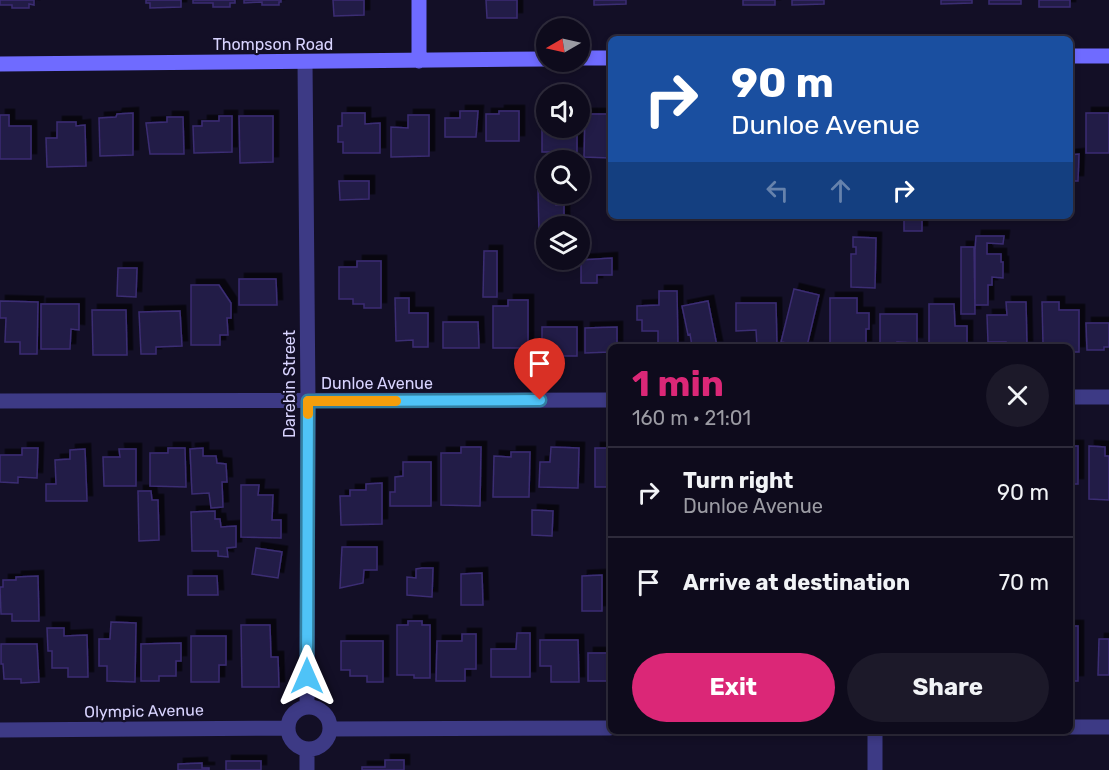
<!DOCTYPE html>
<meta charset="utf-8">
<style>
:root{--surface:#0e0b1c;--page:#1c1929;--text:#f1f3f6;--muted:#9b9ba3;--line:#2e2b3b;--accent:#db2777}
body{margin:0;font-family:Rubik,sans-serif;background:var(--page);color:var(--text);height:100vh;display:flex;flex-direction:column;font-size:22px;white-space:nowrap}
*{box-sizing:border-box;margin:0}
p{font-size:20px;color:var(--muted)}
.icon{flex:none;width:33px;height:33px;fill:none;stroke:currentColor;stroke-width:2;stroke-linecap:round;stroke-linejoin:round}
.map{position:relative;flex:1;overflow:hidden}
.drawer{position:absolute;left:608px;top:344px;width:465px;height:390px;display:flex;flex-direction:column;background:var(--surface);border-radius:9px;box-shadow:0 3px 9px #0003,0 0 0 2px var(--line)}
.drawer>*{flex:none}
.guide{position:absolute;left:608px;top:36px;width:465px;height:183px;border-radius:9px;box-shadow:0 3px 9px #0003,0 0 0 2px var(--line);background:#1a4fa0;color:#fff;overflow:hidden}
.needle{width:39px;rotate:261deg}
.tools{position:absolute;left:536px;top:18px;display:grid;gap:12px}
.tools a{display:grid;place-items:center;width:54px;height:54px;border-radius:50%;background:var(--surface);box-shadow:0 3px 9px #0003,0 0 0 2px var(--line);font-size:30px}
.pin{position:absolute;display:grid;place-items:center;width:51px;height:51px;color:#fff;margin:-62px -26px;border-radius:50% 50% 50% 0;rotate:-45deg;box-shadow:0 0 6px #0007}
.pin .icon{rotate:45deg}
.me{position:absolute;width:66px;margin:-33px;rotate:0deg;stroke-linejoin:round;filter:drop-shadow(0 0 4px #0008)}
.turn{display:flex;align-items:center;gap:21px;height:126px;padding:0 24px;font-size:27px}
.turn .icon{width:78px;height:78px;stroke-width:2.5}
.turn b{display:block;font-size:42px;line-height:51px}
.lanes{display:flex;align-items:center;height:57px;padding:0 24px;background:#0003;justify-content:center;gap:30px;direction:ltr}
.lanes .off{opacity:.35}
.round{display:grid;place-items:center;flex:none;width:63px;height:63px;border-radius:32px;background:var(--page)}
.overview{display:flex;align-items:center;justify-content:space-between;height:102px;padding:0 24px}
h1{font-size:36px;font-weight:700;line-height:45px;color:var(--accent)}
.cta{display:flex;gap:12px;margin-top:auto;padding:12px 24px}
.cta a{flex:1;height:69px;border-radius:36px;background:var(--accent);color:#fff;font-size:24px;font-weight:700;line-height:69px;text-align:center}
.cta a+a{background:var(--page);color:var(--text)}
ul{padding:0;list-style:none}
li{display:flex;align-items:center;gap:18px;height:90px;padding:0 24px;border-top:2px solid var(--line)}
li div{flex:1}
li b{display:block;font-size:22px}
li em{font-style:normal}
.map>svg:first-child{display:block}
.building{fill:#241b47;stroke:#3b2d73;stroke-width:1.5;filter:url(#shadow)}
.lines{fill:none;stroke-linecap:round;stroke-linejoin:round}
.street{stroke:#3d3a85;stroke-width:15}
.secondary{stroke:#6f6bff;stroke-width:15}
.route-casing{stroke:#337fa1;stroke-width:15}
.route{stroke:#4fc3f7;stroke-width:10}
.slow{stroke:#f59e0b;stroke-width:10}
.labels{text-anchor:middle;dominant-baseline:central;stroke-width:4.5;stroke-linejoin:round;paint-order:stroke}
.street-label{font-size:16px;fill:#d9d4ff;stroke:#130f26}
</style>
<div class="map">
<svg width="1109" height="770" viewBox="0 0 1109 770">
<defs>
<filter id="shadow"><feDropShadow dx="5.5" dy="-5.5" stdDeviation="0" flood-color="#0009"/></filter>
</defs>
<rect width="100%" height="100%" fill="#130f26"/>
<path class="building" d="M0,0H34V5L29,4V8H12V5H0Z
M146,0H181V7L150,8V3H146Z
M193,0H235V3H230V7H213V3H193Z
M244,0H281V2H279V5H262V2L244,3Z
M333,0H364V15L334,16Z
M486,0H517V18H487Z
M594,0H626V4L594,5Z
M743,0H775V5H743Z
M792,0H824V4L792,5Z
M941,0H972V3L941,4Z
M989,0H1021V4H989Z
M1039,0H1070V7H1039Z
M460,111H478L476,137H445V118H460Z
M499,111H519V141H486V114H499Z
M133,113V155L100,156L99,118L116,117L117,114Z
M342,113H365V124L380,123V153H343V142H338V126H342Z
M1086,113H1109V153H1086Z
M542,114H546V128H577V152H542Z
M585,114H610V158L584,157Z
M0,115H9V126H31V159H0Z
M408,115H429V156L391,157V127L408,128Z
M219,116H232V152L194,153L193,126H202V121H219Z
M239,116H273V162L240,163Z
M167,117H183L184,154H150L146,123L167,122Z
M57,122H76V126L85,125L86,166L47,167L46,138H57Z
M1079,154L1078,181H1070V155Z
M339,181H369V199L340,200Z
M538,188H546V194H556V205H564V226H546V232H539Z
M904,216H922V231H904Z
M976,236H1004L1003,244L987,243V254H1001V262H1003V278L992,277V285H988V305H975V250Z
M853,237L876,238L875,288L851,287V254H856V247H853Z
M961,247H974L975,314H961Z
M484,251H497V297H483Z
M612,258V275H597V283H581V260Z
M357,261H381V308H364V304H353V299H339V267H357Z
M118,268H137L136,297L117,296Z
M239,279H276L277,305H239Z
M191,285H219L231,303V318H227L228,335H220V345H191Z
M794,289L819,295L807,346L781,342Z
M659,291H677L678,346H658V331H642V320H637V306L659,305Z
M395,298H409V313H428V347H413V340L396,341Z
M830,298H857V313H869V329H866V346H830Z
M508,300H528V348H493V306H508Z
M0,301L38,302L37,354H20V342H5L6,318H0Z
M708,301L717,346H692L690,334L688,335L682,306Z
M1006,302H1026L1027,346H1006V342H988L987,315H1007Z
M1042,302H1059V310H1079V352H1070V346H1061V344H1043Z
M736,303H776L777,346H757L756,330L736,331Z
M41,304H79V330L71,329L70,349H41Z
M929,304H954L955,326H967V346H929Z
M92,310H126L127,355H93Z
M180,311L182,346L156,347V354H141L139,312Z
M880,314H917V343L897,342V346H880Z
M443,322H478L479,348H443Z
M1086,323H1109V347H1104V350H1087Z
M542,327H577V356H542Z
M617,327V346H610V352L585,353V328Z
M1070,446H1078V484H1070Z
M1089,446L1105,447V456H1109V500L1089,499Z
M461,447H481L480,506L441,505V453H461Z
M551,447L579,448L578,488L539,487L540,462H550Z
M22,448H38L37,478L18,477V483L0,482V455H22Z
M168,448H185L186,487L150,486V453H168Z
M203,448V456H216L217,463L226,464L227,482H222L223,507L211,508L209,493L192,494L190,449Z
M595,448H610V498H608V487H595Z
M85,449L87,501H46V484H56L55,460L70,459V450Z
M119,449H136V486H104L103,457H120Z
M511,452H530L529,497H493L494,456L511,457Z
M403,462H431V506H390V492H395V477L403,476Z
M382,483V524L341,525L340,496H350V490H366V484Z
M241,485H259L258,495H273L272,520H281V538L241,537Z
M138,491H151L152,500H158L159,540L139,541Z
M532,510L553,511L552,536L532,535Z
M215,511V519H220L221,527L236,526V547L227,548L228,557L218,556V551H192L191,512Z
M342,547H377V570H364L363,583L340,588Z
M256,548L282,552L278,578L252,574Z
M422,568H433L432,597L407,595V577L416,578V569Z
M482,573L483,605H461V574Z
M602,575V611H582V576Z
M38,576L39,621H12V614H1L0,587H3V580H16V577Z
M188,576H217L218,595H188Z
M408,621H422V625H430V678H414V675H397V625H408Z
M111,622L136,623L135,682L107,681V666H99V639H110Z
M241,625H270L271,657H278L279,687H242Z
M1070,626H1078V681H1070Z
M47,628H64V636L87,635L88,677H68V668H52V651H48Z
M517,633H530V677H491V649H516Z
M462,634H476V669H465V681H436L437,641H462Z
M191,636H226V665H219V682H191Z
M1099,639H1109V675H1098Z
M540,640H578L579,682H551V666H540Z
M341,641H383V682H367V676H350V670H341Z
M181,643V661H176V676H159V681H141V644Z
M1,644H37L39,682L21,683V679H4L3,664H1Z
M588,653H610V681H588Z
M385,760H404V770H362V767H385Z
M226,761H261V770H226Z
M202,763V768H209V770H178V764Z"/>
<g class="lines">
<path class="street" d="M305,62L308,401L307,707
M1070,397H1109
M0,401L610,400
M288 728a21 21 0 1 1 42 0a21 21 0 1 1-42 0Z
M1070,727H1109
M330,729L610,728
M0,730L288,728
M307,749V770
M875,770V730"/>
<path class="secondary" d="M1070,56H1109
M579,58H610
M419,61V0
M0,64L546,59"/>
</g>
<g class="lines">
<g class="route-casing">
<path id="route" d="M307,676L308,401L540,400"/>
</g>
<use href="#route" class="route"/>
<path class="slow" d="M308,414V401H396"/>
</g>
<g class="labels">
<g class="street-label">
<text x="273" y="44">Thompson Road</text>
<text x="377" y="383">Dunloe Avenue</text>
<text transform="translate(289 384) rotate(-90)">Darebin Street</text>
<text transform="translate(144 711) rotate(-1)">Olympic Avenue</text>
</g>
</g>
</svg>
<div class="tools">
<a><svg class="needle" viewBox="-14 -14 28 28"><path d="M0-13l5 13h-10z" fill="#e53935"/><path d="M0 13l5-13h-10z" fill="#9b9ba3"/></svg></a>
<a><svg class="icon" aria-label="sound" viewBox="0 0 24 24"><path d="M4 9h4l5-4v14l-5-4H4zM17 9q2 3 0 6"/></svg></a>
<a><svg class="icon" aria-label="search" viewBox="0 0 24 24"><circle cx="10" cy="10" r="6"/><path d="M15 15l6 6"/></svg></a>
<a><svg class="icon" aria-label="layers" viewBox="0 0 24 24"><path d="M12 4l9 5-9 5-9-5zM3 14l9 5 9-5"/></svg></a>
</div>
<div class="pin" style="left:540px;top:400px;background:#d93025"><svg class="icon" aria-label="arrive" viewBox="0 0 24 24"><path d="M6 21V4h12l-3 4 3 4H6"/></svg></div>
<svg class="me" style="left:307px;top:676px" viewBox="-20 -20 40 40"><path d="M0-17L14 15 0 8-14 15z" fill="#4fc3f7" stroke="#fff" stroke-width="4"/></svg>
<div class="guide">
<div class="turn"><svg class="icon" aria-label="right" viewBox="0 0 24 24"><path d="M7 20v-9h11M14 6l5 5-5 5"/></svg><div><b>90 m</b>Dunloe Avenue</div></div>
<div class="lanes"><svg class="icon off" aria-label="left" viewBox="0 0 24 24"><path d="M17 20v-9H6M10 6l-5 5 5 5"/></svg><svg class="icon off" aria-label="ahead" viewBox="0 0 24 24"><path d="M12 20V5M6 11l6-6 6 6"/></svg><svg class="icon" aria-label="right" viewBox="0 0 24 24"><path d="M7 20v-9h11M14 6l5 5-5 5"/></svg></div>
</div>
<section class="drawer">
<div class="overview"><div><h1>1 min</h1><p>160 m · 21:01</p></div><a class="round"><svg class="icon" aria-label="close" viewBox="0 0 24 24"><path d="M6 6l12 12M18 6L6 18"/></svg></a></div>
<ul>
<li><svg class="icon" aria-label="right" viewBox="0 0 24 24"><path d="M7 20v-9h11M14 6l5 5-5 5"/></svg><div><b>Turn right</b><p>Dunloe Avenue</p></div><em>90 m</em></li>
<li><svg class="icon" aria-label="arrive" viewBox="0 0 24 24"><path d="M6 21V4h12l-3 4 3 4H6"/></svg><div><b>Arrive at destination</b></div><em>70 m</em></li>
</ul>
<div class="cta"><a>Exit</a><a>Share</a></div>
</section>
</div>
